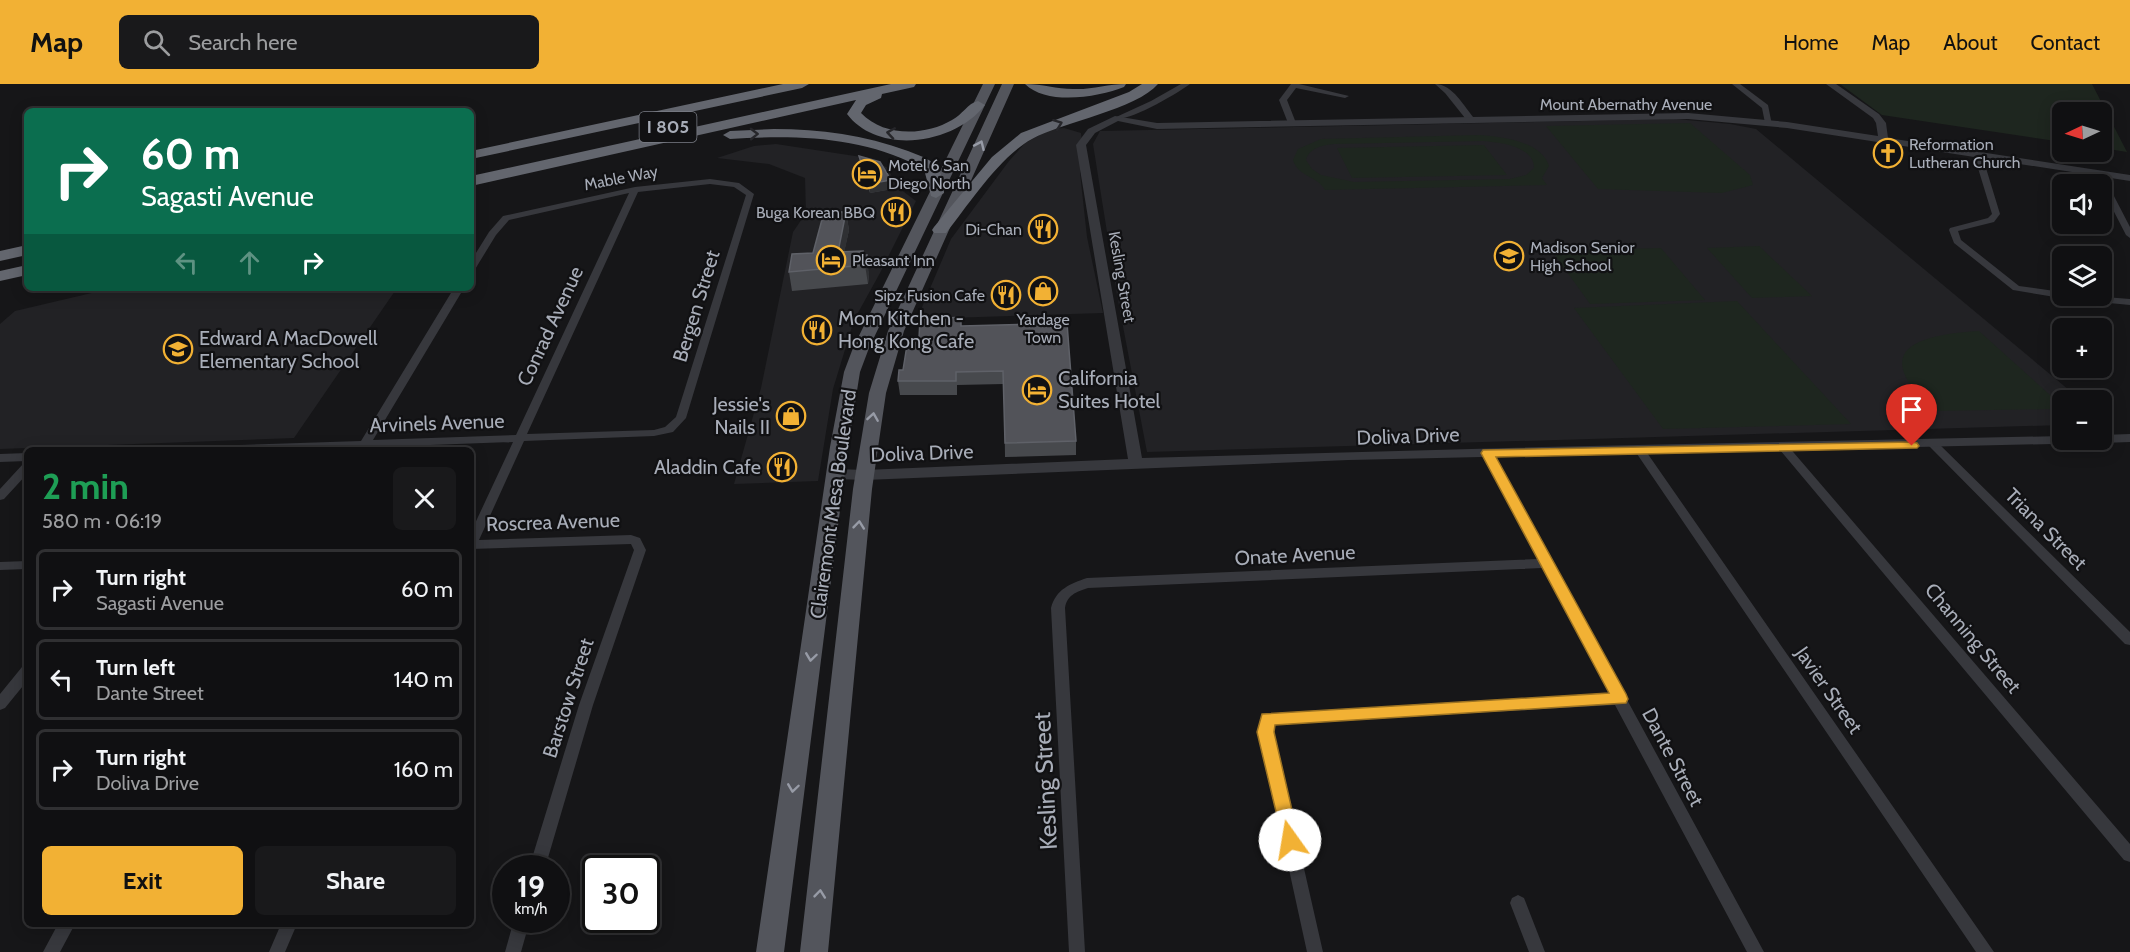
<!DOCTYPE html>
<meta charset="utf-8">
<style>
:root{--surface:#101012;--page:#19191b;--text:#f1f3f6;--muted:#9c9d9f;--line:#303032;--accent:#f2b134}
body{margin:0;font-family:Cabin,sans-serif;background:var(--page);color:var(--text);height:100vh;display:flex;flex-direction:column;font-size:22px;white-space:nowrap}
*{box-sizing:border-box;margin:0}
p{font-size:20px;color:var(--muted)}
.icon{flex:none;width:33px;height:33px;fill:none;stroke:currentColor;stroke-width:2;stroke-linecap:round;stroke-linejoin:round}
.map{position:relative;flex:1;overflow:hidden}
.sheet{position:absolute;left:24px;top:363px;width:450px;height:480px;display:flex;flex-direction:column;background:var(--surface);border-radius:9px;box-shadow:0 3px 15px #0003,0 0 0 2px var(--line)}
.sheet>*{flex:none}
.top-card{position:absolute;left:24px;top:24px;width:450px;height:183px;border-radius:9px;box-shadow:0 3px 15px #0003,0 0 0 2px var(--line);background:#0b6e4f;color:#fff;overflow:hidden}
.needle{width:39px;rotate:266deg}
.controls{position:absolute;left:2052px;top:18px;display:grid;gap:12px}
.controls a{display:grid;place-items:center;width:60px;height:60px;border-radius:9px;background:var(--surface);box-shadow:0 3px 15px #0003,0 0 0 2px var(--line);font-size:30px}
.speed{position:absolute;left:492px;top:771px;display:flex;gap:12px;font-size:30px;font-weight:700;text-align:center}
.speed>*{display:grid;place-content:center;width:78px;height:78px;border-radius:50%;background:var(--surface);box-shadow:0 3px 15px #0003,0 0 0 2px var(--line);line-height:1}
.speed small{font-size:15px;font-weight:400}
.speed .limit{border:3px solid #111;border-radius:9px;background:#fff;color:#111}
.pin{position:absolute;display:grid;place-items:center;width:51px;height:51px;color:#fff;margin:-62px -26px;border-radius:50% 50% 50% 0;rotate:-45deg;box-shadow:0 0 6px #0007}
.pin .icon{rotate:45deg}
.me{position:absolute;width:66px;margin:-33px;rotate:347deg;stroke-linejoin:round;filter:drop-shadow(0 0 4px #0008)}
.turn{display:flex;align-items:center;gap:21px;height:126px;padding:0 18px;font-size:27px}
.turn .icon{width:78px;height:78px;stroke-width:2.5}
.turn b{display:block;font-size:42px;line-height:51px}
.lanes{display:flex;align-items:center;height:57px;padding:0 18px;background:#0003;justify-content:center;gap:30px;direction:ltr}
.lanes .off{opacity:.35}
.round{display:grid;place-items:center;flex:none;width:63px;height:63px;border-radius:9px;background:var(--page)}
.headline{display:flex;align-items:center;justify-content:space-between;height:102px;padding:0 18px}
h1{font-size:36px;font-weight:800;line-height:45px;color:#1e9e55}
.button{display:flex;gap:12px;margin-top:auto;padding:12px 18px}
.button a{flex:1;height:69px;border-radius:9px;background:var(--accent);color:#111;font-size:24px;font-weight:800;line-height:69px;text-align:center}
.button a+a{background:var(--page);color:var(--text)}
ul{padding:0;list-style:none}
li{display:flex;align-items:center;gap:18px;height:81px;margin:0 12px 9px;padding:0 6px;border:3px solid var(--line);border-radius:9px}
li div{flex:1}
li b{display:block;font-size:22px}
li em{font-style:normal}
header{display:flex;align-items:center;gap:36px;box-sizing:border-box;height:84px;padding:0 30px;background:var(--accent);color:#111}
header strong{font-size:28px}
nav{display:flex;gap:33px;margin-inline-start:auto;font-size:21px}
.search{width:420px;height:54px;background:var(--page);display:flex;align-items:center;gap:15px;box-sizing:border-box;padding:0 21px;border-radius:9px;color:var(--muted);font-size:22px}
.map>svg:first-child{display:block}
.built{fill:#222225}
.green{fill:#1e261f;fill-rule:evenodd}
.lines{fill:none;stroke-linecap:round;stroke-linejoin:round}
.minor{fill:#37383d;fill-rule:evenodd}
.tertiary{fill:#37383d;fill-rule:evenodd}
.primary{fill:#53555c;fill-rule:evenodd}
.motorway{fill:#63666e;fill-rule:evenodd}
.wall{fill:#47494d}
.shaded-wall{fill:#2f3033}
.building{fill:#525359;stroke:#5f6168;stroke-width:1.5}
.oneway{stroke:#26262a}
.oneway2{stroke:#979ba6}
.route{fill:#f2b134;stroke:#9d7322;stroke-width:1.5}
.labels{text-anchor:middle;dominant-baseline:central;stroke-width:4.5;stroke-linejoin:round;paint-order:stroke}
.far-street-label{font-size:16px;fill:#a8adb8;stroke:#111113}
.far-poi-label{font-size:16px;fill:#a8adb8;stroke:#111113;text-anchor:start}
.shield{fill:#111113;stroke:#7b7e86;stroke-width:1.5}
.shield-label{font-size:18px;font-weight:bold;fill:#a8adb8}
.street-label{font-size:20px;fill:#a8adb8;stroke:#111113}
.poi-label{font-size:20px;fill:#a8adb8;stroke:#111113;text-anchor:start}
.near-street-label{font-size:24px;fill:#a8adb8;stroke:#111113}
</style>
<header>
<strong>Map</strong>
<div class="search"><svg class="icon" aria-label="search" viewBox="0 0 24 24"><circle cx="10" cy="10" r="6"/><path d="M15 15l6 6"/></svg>Search here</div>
<nav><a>Home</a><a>Map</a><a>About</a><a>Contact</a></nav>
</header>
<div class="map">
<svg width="2130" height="868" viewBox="0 0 2130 868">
<rect width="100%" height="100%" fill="#161618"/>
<path class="built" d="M1676,35L1730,40L1756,45L2081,316H2062V341L1147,368L1117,211L1093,60L1100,47Z
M1064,44L1081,49L1083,69L1080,89L1087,153L1103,229L917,235L951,155L1009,77L1025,59L1051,45Z
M776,60L868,74L888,84L896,102L916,117L880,189L854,236L833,305L818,397L734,400L761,304L793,148L806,129L805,94L769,80L717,74L754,62Z
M113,204H397L294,354L0,365V240L15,227Z"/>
<path class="green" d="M1840,0H2092L2127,68L2102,64V28H2062V58L1882,31Z
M1690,39L1750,91L1753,101L1722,109L1598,105L1546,42Z
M1480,51C1502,53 1541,57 1549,82L1542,94L1547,101L1325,106C1318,92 1298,93 1293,76L1298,65L1321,55ZM1482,57C1499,58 1534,62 1534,84L1526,91L1510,95L1354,98L1321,91L1312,85L1306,76C1309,64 1323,61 1334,60Z
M1484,61L1507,91L1352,94L1337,64Z
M1760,162V163L1812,212L1752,214L1707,164Z
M1661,164L1705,216L1590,220L1552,167Z
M1737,217L1851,340L1663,345L1574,224Z
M1979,247L2060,320L2055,325L1935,327C1868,267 1914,251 1979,247Z"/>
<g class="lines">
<path class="minor" d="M1181,0H1190C1178,9 1126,40 1114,34L1151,17Z
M1291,0H1299L1349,12L1345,14L1296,4L1287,16L1296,39L1292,41L1288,39L1279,16Z
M1435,0C1453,0 1464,23 1475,35V39H1469L1445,9Z
M1732,0H1740L1768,21L1772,41L1765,39L1762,24Z
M1975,69L1982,71L2000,130L1994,138L1958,147L1961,156L2019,202L2062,208V212H2092L2130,215V221L2067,215L2013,206L1954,159L1949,146L1950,144L1988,134L1992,130L1974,71Z
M2095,87L2102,89L2130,143V154L2126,151L2094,89Z
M710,95L739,99L754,110L686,334L673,348L654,352L524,357L479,456L631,451L640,454L646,466L593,621L545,784H529L579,621L634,466L631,460L471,465V448L513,358L298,366H200L206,362L361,357L454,204H464L373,356L516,351L629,109L509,136L496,151L474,187L471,188V177L489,148L503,132L635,103ZM710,100L734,103L746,111L676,333L665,343L654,346L527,350L638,108Z
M1934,358L1938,359L2130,548V561L2125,560L1930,363L1928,361L1930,359Z
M1639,361L1643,363L1994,868H1976L1635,367L1633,365L1635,363Z
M1784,361L1788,362L2130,760V778L2124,776L1780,366L1778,364L1780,362Z
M1487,365L1493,369L1764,868H1747L1615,621L1274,640L1273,648L1323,868H1307L1259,648L1263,631L1610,610L1542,484L1088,504C1076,508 1067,511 1065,524L1085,868H1069L1051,524C1056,505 1070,500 1087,494L1538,475L1481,369Z
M27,369V377L0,378V370Z
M27,379V390L4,415L0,416V405L23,380Z
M27,477V485L0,486V478Z
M27,582V597L5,624L0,626V610L22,583Z
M1518,811L1524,814L1545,868H1529L1510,819L1512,814Z
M514,836H530L521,868H505Z
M58,840H75L60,868H43Z
M281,840H297L285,868H269Z"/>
<path class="tertiary" d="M1826,0H1836L1879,30L1886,39L1888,54L2130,91V97L1787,44L1688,35L1157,45L1118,37L1095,49L1086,61L1142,374L1542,363L2062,352V356H2095L2093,359L1349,376L865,396L836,395L829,390L836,385L865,386L1128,375L1076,61L1088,45L1115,32L1157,39L1688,29L1787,38L1878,52L1876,39L1873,34Z
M2130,350V358L2102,359L2095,356H2102V351Z"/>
<path class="primary" d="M983,0H995L869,264L860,288L848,363L784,868H756L830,363L844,288L853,264Z
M1002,0H1014L904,247L886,309L872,405L828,868H800L853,405L869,309L888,247Z"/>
<path class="motorway" d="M783,0H809L802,4L471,75V67Z
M891,0H916L914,3L882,10L881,14L866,21L861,29C884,53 925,52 952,36C962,31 968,19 978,17L985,21C955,60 879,72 847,30L856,16L471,102V92Z
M1025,0C1042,0 1057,5 1073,5C1091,6 1108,0 1126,0L1124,3C1099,13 1047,22 1025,0Z
M1142,0H1158C1137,25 1063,38 1032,55C999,73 969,120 946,149H934L932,146L934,143L992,73L1021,49L1129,8Z
M774,45C821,45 864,51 908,67C918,71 929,74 936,82C943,90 943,99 944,109L936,114L931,112L925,89L918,82C860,52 794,51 730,55L723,51L730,47Z
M27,161V171L0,177V167Z
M27,181V191L0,197V187Z"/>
</g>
<path class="wall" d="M859,72L891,96L892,105L870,109L860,81Z
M846,128L849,146L844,168L864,171L869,190L868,200L792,207L789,188L813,169Z
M962,242L1076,357V371L1005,373L1004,300L957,301V311H900L898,297L919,254Z"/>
<path class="shaded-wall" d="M891,96L892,105L870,109L869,100Z
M846,128L849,146L841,184L838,168Z
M867,171L869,190L868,200L865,181Z"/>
<path class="building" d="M859,72L880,78L891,96L869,100Z
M824,128H846L838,168L863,167L862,171H867L865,181L789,188L792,170L813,169Z
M961,233V242L1067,239L1076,357L1005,359L1003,287L956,288V297H898L899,286H903L908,255L919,254L920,236Z"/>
<defs><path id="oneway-chevron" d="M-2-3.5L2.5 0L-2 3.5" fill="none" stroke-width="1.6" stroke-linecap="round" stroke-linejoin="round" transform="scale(1.5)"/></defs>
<g class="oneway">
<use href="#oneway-chevron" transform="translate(1058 40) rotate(-21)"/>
<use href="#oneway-chevron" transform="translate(891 49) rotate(-171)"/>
<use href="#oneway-chevron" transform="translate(754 50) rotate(-1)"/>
</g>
<g class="oneway2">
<use href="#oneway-chevron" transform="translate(980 61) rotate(-66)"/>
<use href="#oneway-chevron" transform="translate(873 333) rotate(-81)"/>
<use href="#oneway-chevron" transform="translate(859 441) rotate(-84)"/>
<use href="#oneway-chevron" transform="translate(811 573) rotate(98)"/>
<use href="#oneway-chevron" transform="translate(793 704) rotate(98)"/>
<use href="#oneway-chevron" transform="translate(820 810) rotate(-84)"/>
</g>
<path class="route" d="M1912,358L1917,359L1919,362L1917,364L1496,373L1626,610L1628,615L1626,619L1275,641L1274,648L1299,756L1296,761L1290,763L1284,761L1257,648L1262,630L1609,609L1481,369L1483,366Z"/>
<defs>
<g id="church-ring" transform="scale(1.5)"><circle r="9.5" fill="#111113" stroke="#f2b134" stroke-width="1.5"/><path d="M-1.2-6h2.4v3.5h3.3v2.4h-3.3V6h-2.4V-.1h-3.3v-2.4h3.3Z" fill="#f2b134"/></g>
<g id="hotel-ring" transform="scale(1.5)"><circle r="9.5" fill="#111113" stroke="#f2b134" stroke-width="1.5"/><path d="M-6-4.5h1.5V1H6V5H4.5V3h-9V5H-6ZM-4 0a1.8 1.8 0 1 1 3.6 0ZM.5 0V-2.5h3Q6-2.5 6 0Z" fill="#f2b134"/></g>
<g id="restaurant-ring" transform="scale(1.5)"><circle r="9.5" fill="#111113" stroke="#f2b134" stroke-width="1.5"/><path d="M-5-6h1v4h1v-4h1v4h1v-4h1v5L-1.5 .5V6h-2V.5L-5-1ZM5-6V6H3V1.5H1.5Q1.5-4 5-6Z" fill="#f2b134"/></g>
<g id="school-ring" transform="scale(1.5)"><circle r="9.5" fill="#111113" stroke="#f2b134" stroke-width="1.5"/><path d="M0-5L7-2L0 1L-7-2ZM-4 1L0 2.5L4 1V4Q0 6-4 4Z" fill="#f2b134"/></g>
<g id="shop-ring" transform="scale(1.5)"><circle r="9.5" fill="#111113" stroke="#f2b134" stroke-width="1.5"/><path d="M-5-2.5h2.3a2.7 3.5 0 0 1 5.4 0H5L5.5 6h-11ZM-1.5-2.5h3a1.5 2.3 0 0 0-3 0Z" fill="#f2b134"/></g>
</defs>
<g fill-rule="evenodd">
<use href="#church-ring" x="1888" y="69"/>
<use href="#hotel-ring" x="867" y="90"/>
<use href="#restaurant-ring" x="896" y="128"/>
<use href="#restaurant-ring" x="1043" y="145"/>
<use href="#school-ring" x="1509" y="172"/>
<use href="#hotel-ring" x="831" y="176"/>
<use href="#shop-ring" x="1043" y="207"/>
<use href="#restaurant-ring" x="1006" y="211"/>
<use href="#restaurant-ring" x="817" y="246"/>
<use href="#school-ring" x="178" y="265"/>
<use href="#hotel-ring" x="1037" y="306"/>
<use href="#shop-ring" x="791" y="332"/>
<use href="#restaurant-ring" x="782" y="383"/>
</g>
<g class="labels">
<g class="far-street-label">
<text x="1626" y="20">Mount Abernathy Avenue</text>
<text transform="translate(621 94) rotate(-11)">Mable Way</text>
<text transform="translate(1122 193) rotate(80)">Kesling Street</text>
</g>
<g class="far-poi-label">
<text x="1909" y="60">Reformation<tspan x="1909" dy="18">Lutheran Church</tspan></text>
<text x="888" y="81">Motel 6 San<tspan x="888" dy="18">Diego North</tspan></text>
<text x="875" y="128" text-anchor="end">Buga Korean BBQ</text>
<text x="1022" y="145" text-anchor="end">Di-Chan</text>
<text x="1530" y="163">Madison Senior<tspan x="1530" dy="18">High School</tspan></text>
<text x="852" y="176">Pleasant Inn</text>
<text x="985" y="211" text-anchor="end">Sipz Fusion Cafe</text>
<text x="1043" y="235" text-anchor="middle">Yardage<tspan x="1043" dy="18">Town</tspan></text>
</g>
<rect class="shield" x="639.5" y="28" width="57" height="30" rx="4.5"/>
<g class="shield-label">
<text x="668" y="43">I 805</text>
</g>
<g class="street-label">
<text transform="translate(696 222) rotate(-73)">Bergen Street</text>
<text transform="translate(550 242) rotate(-65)">Conrad Avenue</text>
<text transform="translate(437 339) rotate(-2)">Arvinels Avenue</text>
<text transform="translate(1408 352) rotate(-2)">Doliva Drive</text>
<text transform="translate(922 369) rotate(-2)">Doliva Drive</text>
<text transform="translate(833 420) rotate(-82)">Clairemont Mesa Boulevard</text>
<text transform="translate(553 438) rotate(-2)">Roscrea Avenue</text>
<text transform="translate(2046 445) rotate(45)">Triana Street</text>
<text transform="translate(1295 471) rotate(-3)">Onate Avenue</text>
<text transform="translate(1973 554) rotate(50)">Channing Street</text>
<text transform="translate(1829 606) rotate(55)">Javier Street</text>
<text transform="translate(568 614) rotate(-72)">Barstow Street</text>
<text transform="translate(1673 673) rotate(62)">Dante Street</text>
</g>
<g class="poi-label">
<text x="838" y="234">Mom Kitchen -<tspan x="838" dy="23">Hong Kong Cafe</tspan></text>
<text x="199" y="254">Edward A MacDowell<tspan x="199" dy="23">Elementary School</tspan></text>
<text x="1058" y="294">California<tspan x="1058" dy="23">Suites Hotel</tspan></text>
<text x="770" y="320" text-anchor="end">Jessie's<tspan x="770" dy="23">Nails II</tspan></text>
<text x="761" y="383" text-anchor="end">Aladdin Cafe</text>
</g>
<g class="near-street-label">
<text transform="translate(1045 697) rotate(-93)">Kesling Street</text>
</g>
</g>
</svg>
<div class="controls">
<a><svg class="needle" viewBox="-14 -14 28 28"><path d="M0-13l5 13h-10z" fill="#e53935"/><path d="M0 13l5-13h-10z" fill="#9c9d9f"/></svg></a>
<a><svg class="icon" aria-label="sound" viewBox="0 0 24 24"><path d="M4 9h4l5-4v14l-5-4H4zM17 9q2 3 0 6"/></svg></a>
<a><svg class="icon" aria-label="layers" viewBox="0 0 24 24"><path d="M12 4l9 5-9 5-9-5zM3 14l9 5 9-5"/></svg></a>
<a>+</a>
<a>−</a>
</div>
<div class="speed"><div>19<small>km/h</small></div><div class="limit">30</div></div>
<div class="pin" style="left:1912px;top:362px;background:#d93025"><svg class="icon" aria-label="arrive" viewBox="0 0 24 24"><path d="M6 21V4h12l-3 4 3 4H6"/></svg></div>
<svg class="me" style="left:1290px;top:756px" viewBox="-20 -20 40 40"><circle r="19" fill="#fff"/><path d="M0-13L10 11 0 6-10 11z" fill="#f2b134"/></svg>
<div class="top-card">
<div class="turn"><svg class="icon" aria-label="right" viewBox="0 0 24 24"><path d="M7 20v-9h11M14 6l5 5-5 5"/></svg><div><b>60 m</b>Sagasti Avenue</div></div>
<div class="lanes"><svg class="icon off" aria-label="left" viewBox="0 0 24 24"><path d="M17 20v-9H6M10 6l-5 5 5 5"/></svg><svg class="icon off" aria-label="ahead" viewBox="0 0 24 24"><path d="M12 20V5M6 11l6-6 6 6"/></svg><svg class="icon" aria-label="right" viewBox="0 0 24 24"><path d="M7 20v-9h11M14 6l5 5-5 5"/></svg></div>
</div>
<section class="sheet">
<div class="headline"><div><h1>2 min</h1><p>580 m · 06:19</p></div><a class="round"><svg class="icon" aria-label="close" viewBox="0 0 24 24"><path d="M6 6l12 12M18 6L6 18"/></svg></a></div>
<ul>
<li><svg class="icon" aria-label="right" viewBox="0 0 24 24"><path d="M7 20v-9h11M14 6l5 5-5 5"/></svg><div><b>Turn right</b><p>Sagasti Avenue</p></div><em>60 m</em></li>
<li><svg class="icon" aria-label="left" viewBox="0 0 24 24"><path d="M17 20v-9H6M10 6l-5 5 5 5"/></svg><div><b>Turn left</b><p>Dante Street</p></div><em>140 m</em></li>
<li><svg class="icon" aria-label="right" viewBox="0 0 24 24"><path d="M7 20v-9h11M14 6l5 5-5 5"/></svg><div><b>Turn right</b><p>Doliva Drive</p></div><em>160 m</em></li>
</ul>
<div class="button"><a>Exit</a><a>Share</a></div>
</section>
</div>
